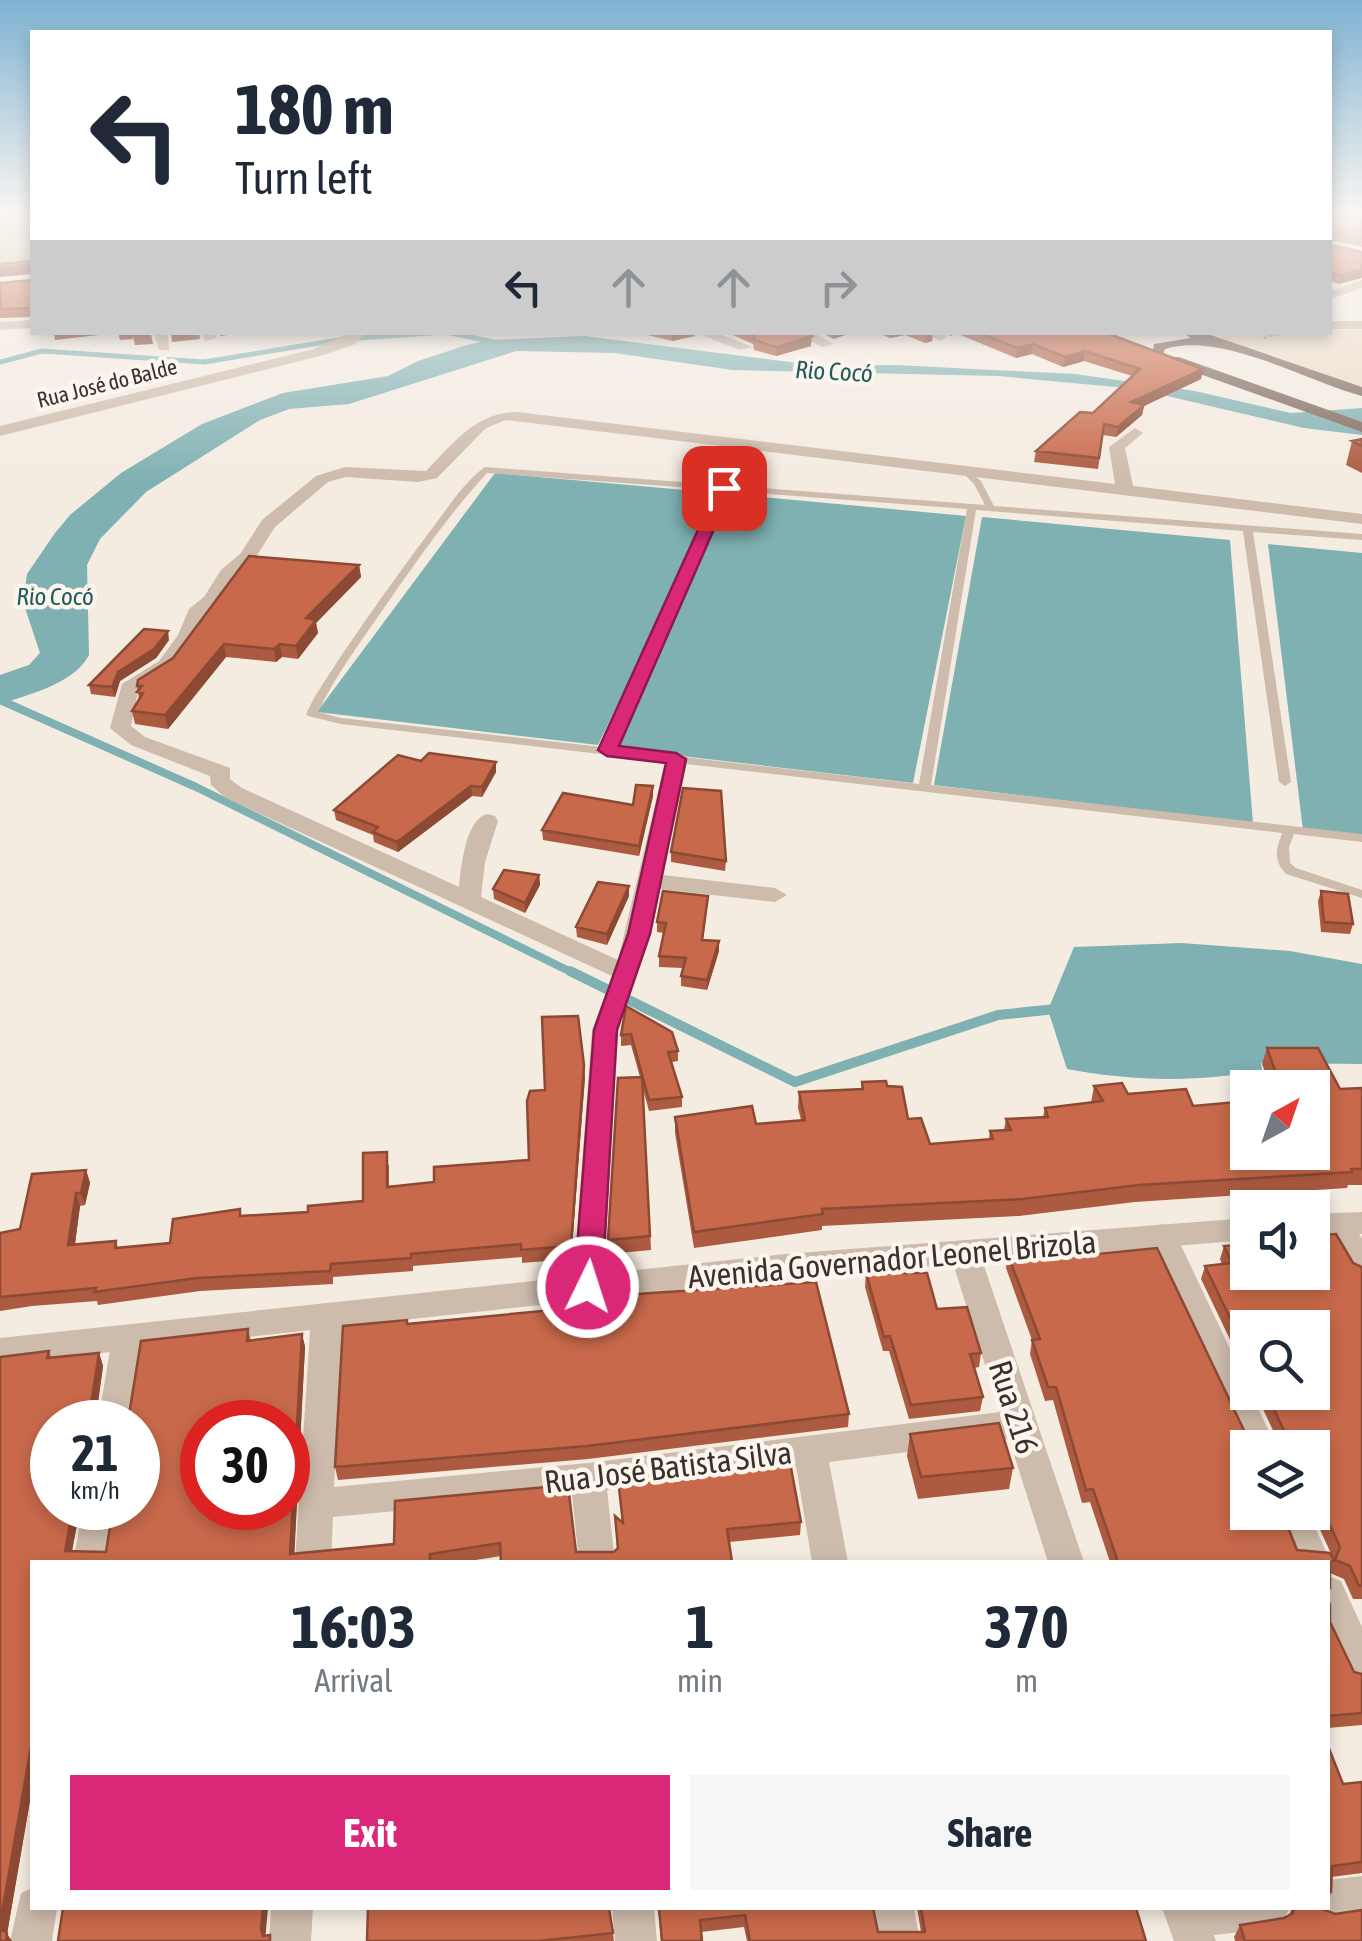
<!DOCTYPE html>
<meta charset="utf-8">
<style>
:root{--surface:#fff;--page:#f6f6f7;--text:#1f2937;--muted:#747a83;--accent:#db2777}
body{margin:0;font-family:"Asap Condensed",sans-serif;background:var(--page);color:var(--text);height:100vh;display:flex;flex-direction:column;font-size:38px;white-space:nowrap}
*{box-sizing:border-box;margin:0}
p{font-size:32px;color:var(--muted)}
.icon{flex:none;width:55px;height:55px;fill:none;stroke:currentColor;stroke-width:2;stroke-linecap:round;stroke-linejoin:round}
.map{position:relative;flex:1;overflow:hidden}
.side{position:absolute;left:30px;top:1560px;width:1300px;height:350px;display:flex;flex-direction:column;background:var(--surface);border-radius:0px;box-shadow:0 5px 15px #0003}
.side>*{flex:none}
.hud{position:absolute;left:30px;top:30px;width:1302px;height:305px;border-radius:0px;box-shadow:0 5px 15px #0003;background:#fff;color:var(--text);overflow:hidden}
.needle{width:65px;rotate:40deg}
.controls{position:absolute;left:1230px;top:1070px;display:grid;gap:20px}
.controls a{display:grid;place-items:center;width:100px;height:100px;border-radius:0px;background:var(--surface);box-shadow:0 5px 15px #0003;font-size:50px}
.speed{position:absolute;left:30px;top:1400px;display:flex;gap:20px;font-size:50px;font-weight:700;text-align:center}
.speed>*{display:grid;place-content:center;width:130px;height:130px;border-radius:50%;background:var(--surface);box-shadow:0 5px 15px #0003;line-height:1}
.speed small{font-size:25px;font-weight:400}
.speed .limit{border:15px solid #d22;background:#fff;color:#111}
.pin{position:absolute;display:grid;place-items:center;width:85px;height:85px;color:#fff;margin:-42px;border-radius:20px;box-shadow:0 5px 15px #0006}
.me{position:absolute;width:110px;margin:-55px;rotate:4deg;stroke-linejoin:round;filter:drop-shadow(0 0 8px #0008)}
.turn{display:flex;align-items:center;gap:35px;height:210px;padding:0 40px;font-size:45px}
.turn .icon{width:130px;height:130px;stroke-width:2.5}
.turn b{display:block;font-size:70px;line-height:85px}
.lanes{display:flex;align-items:center;height:95px;padding:0 40px;background:#0003;justify-content:center;gap:50px;direction:ltr}
.lanes .off{opacity:.35}
.eta{display:flex;justify-content:space-evenly;align-items:center;height:170px;text-align:center}
.eta b{font-size:60px;font-weight:700;line-height:70px}
.cta{display:flex;gap:20px;margin-top:auto;padding:20px 40px}
.cta a{flex:1;height:115px;border-radius:0px;background:var(--accent);color:#fff;font-size:40px;font-weight:700;line-height:115px;text-align:center}
.cta a+a{background:var(--page);color:var(--text)}
.map>svg:first-child{display:block}
.green{fill:#b8c4a0}
.plaza{fill:#ecdcc8}
.water{fill:#7fb0b2}
.lines{fill:none;stroke-linecap:round;stroke-linejoin:round}
.stream-far2{stroke:#7fb0b2;stroke-width:5}
.stream-far1{stroke:#7fb0b2;stroke-width:8}
.stream{stroke:#7fb0b2;stroke-width:10}
.path{stroke:#b9a596;stroke-width:2.5;stroke-dasharray:2.5 2.5;stroke-linecap:butt}
.service{fill:#cdbbac;fill-rule:evenodd}
.minor{fill:#cdbbac;fill-rule:evenodd}
.tertiary{fill:#cdbbac;fill-rule:evenodd}
.primary{fill:#7d675c;fill-rule:evenodd}
.wall{fill:#ac5a40;fill-rule:evenodd}
.shaded-wall{fill:#8c4a34}
.building{fill:#c8694b;stroke:#8c4a34;stroke-width:2.5;fill-rule:evenodd}
.route{fill:#db2777;stroke:#8e194d;stroke-width:2.5}
.labels{text-anchor:middle;dominant-baseline:central;stroke-width:9;stroke-linejoin:round;paint-order:stroke}
.far-street-label{font-size:22px;fill:#3b302b;stroke:#fbf5ee}
.far-water-label{font-size:25px;font-style:italic;fill:#1f5a5e;stroke:#fbf5ee}
.near-street-label{font-size:32px;fill:#3b302b;stroke:#fbf5ee}
</style>
<div class="map">
<svg width="1362" height="1941" viewBox="0 0 1362 1941">
<rect width="100%" height="100%" fill="#f4ebe1"/>
<path class="green" d="M0,214H32V269L0,273Z"/>
<path class="plaza" d="M1330,329L1362,330V387L1225,341L1221,336L1222,332H1330Z"/>
<path class="water" d="M585,336L822,366L896,365L1075,374L1195,391L1291,413L1362,408V435L1304,428L1137,389L998,376L733,370L614,353L516,351L349,404L289,409L260,420L146,492L100,539L87,565L89,655C75,683 28,695 0,704V675L29,665L40,653L23,602L27,574L55,533L70,515L121,473L202,424L283,393L388,376L418,361L467,345L490,340Z
M495,473L719,493L598,745L317,712Z
M731,494L966,516L913,783L613,748Z
M982,517L1230,540L1253,823L934,785Z
M1268,544L1362,553V837L1303,830Z
M1182,943L1290,951L1362,964V1064L1261,1063L1262,1070C1198,1083 1131,1081 1067,1069L1048,1010L1074,947Z"/>
<g class="lines">
<path class="stream-far2" d="M446,332L498,343
M359,338L446,332
M0,362L42,351L204,362L338,340"/>
<path class="stream-far1" d="M0,700L196,787L575,974"/>
<path class="stream" d="M570,971L795,1082L998,1015L1056,1009"/>
<path class="path" d="M1264,338L1283,332"/>
<path class="service" d="M485,467L985,505L974,484L960,470L964,467L981,481L994,506L1362,534V540L1253,532L1291,782L1285,786L1279,782L1243,531L976,510L931,785L1362,834V842L1294,834L1289,847L1290,863L1296,868L1362,890V898L1286,874C1273,860 1276,850 1282,833L341,724L308,716L306,714L314,698C351,639 392,582 434,526C449,506 465,481 485,467ZM487,473L719,490L602,747L341,718L318,712C336,675 361,641 384,608C416,562 449,514 487,473ZM728,491L967,509L919,784L613,749Z"/>
<path class="minor" d="M1362,280V288L1330,299V291Z
M32,320V328L0,330V322Z
M1330,321H1362V329H1330Z
M154,332H168L169,350H159Z
M201,332H215L217,338L205,341Z
M351,332H366L355,344L324,355L0,436V426L314,349Z
M694,332H715L752,347L740,350Z
M793,332H812L834,344L822,347Z
M924,332H941L947,337L940,341Z
M517,412L1115,484L1109,447L1135,428L1143,433L1125,448L1133,486L1362,514V524L506,420L486,428L437,478L418,482L346,477L328,482L275,527L254,560L234,577L217,604L204,615L196,636L173,669L138,691L131,726L145,737L230,768V779L242,788L459,887C461,868 465,820 487,814L495,816L498,821L485,862L481,897L618,960L666,759L670,755H684L688,759L663,875L775,888L787,895L775,902L660,889L651,934L618,1030L603,1287L599,1295L588,1299L577,1295L573,1287L592,1030L612,976L226,798L211,785L210,776L131,745L110,728L122,684L159,661L178,635L189,609L204,597L221,570L241,553L262,520L316,476L345,467L426,471C453,444 476,412 517,412Z
M1338,1213L1348,1216L1362,1239V1278L1351,1274L1323,1224L1328,1216Z
M1161,1224L1172,1227L1176,1235L1277,1448H1248V1457L1146,1235L1150,1227Z
M964,1240L975,1243L979,1251L1084,1562H1048L1009,1439L829,1462L848,1562H812L796,1466L607,1490L615,1562H579L572,1494L333,1517L331,1562H295L311,1316L316,1307L327,1304L338,1307L343,1316L334,1487L588,1463L1000,1412L949,1251L953,1243Z
M128,1325L139,1329L144,1338L131,1422H98L112,1338L117,1329Z
M83,1508H117L109,1562H73Z
M1273,1512H1308L1331,1562L1328,1569V1562H1295Z
M1328,1576L1341,1581L1362,1627V1686L1349,1681L1328,1633Z
M1362,1876V1918L1328,1922L1313,1916L1310,1908H1328V1880Z
M32,1888V1908H57L52,1941H10L21,1893Z
M271,1908H313L311,1941H269Z
M612,1908H654L657,1941H615Z
M872,1908H914L920,1941H878Z
M1162,1908H1289L1283,1923L1268,1929L1214,1935L1216,1941H1174Z"/>
<path class="tertiary" d="M1362,1212V1234L1312,1236V1214Z
M1248,1218V1240L786,1278L0,1364V1338L786,1254Z"/>
<path class="primary" d="M1181,332H1202L1362,387V396C1306,381 1221,331 1165,349L1162,357H1152L1154,344L1191,338Z
M1169,357H1179L1362,422V432L1169,363Z"/>
</g>
<path class="wall" d="M1330,214L1362,215V247L1330,240L1331,245L1362,252L1339,284L1330,281Z
M32,280V317L0,318V283Z
M635,332H695V336L672,341Z
M726,332H805L811,346L776,356L754,350L753,344Z
M821,332H854L833,339Z
M875,332H933L932,341L925,343L905,335L890,338Z
M946,332H1104L1203,369L1201,379L1144,406L1142,415L1116,437L1103,435L1098,469L1034,462L1036,451L1093,413L1132,376L1084,361L1063,367L1032,354L1016,358L958,334L950,336Z
M1362,439V473L1346,465L1352,441Z
M359,565L361,577L316,623L318,633L298,659L282,657L276,662L226,657L168,729L135,724L132,711L139,700L137,686Z
M169,640L156,658L120,681L115,697L91,694L89,685Z
M496,762V772L482,797L472,796L398,852L374,842L373,835L336,820L334,810Z
M653,796L639,856L543,840L542,830L633,805Z
M671,852L726,861L725,871L671,862Z
M539,875L540,885L525,913L494,899L493,889Z
M629,886V896L607,945L577,937L576,927Z
M1321,891L1353,924L1350,934L1321,932L1318,901Z
M707,906L703,940L719,941V951L707,990L681,986V976L683,968L659,967V956L664,933L657,932V922Z
M626,1006L678,1051V1061L672,1062L682,1097V1107L649,1111L643,1089L651,1250L609,1254L608,1240L640,1077L631,1045L621,1046V1035Z
M1267,1048L1340,1089L1362,1088V1185H1348L1347,1188L1135,1202L1019,1216L822,1226V1230L694,1248L675,1133V1117L756,1124L801,1120L798,1108L799,1092L861,1089L862,1082L887,1086L908,1119L930,1144L989,1139L990,1131L1004,1130L1006,1119L1043,1117L1045,1108L1091,1103L1094,1086L1193,1106L1248,1152L1312,1088H1271L1262,1064Z
M585,1077L571,1259L522,1263V1257L413,1266V1271L333,1277V1284L200,1291L98,1305L97,1301L32,1306L0,1311V1233L20,1229L86,1170L90,1183L85,1205L80,1206L75,1244L116,1241L118,1248L170,1243L242,1216L308,1212L363,1201L389,1164V1186L434,1182L529,1160L545,1090Z
M1224,1246L1353,1263L1362,1267V1599H1353L1344,1579L1330,1573V1588L1328,1593V1562H1110L1090,1502L1082,1503L1053,1400L1045,1401L1030,1354L1032,1340L1006,1268L1008,1255L1067,1257L1252,1447L1277,1439L1255,1392H1312L1248,1328V1377L1201,1279L1205,1266L1222,1264L1220,1259ZM1248,1448H1312V1512L1333,1558L1297,1550Z
M866,1273L937,1309L981,1353L979,1367L974,1368L983,1397L980,1411L909,1419L889,1351H883L865,1287Z
M595,1306L849,1414L848,1427L588,1459L338,1480L335,1467L408,1324Z
M248,1329L251,1341L302,1334L305,1347L294,1554L394,1544L395,1501L568,1485L576,1552H614L617,1549L615,1516L622,1522L618,1479L789,1457L801,1522L800,1535L729,1542L732,1562H501V1556L463,1562H32V1789L7,1934L12,1941H0V1357L49,1351L51,1357L99,1353L103,1366L97,1411L126,1412L130,1409L141,1341ZM52,1422H138V1508H113L106,1552L72,1551L80,1508H52ZM202,1422H288V1508H202Z
M910,1434L1013,1468L1009,1489L918,1499L907,1456Z
M1328,1600L1330,1622L1354,1672L1362,1674V1725L1328,1728Z
M1328,1746L1343,1784L1362,1782V1873L1331,1877V1892L1328,1898Z
M658,1908H873L878,1932H921L917,1908H1136L1146,1941H747L744,1927L701,1932L702,1941H661Z
M1292,1908H1320L1362,1941H1235L1234,1937L1240,1925L1284,1918L1289,1915Z
M613,1933L614,1941H367Z"/>
<path class="shaded-wall" d="M30,265L32,274L0,277V268Z
M1362,269V278L1339,284L1341,275Z
M35,332H117V333L55,340L54,333L35,335Z
M118,332H131L133,339L120,340Z
M171,332H199L200,339L172,342Z
M220,332H252L220,336Z
M672,332H695V336L672,341Z
M833,332H854L833,339Z
M891,332H905V335L890,338Z
M933,332L932,341L925,343L926,333Z
M151,334L153,344L135,345L133,336Z
M812,336L811,346L776,356L777,347Z
M1033,344L1032,354L1016,358L1017,348Z
M1085,351L1084,361L1063,367L1065,357Z
M1203,369L1201,379L1144,406L1142,415L1116,437L1118,427L1131,402Z
M359,565L361,577L316,623L318,633L298,659L296,646L306,618Z
M168,631L169,640L156,658L120,681L115,697L112,687L118,672Z
M224,644L226,657L168,729L165,715Z
M280,644L282,657L276,662L274,649Z
M496,762V772L482,797V787Z
M471,786L472,796L398,852L397,842Z
M653,786V796L639,856V846Z
M539,875L540,885L525,913V903Z
M629,886V896L607,945V934Z
M719,941V951L707,990V980Z
M584,1065L585,1077L571,1259V1246Z
M86,1170L90,1183L85,1205L81,1193Z
M76,1193L80,1206L73,1258L68,1245Z
M302,1334L305,1347L294,1562L290,1554Z
M99,1353L103,1366L95,1422L90,1411Z
M73,1508H80L70,1562L65,1551Z
M32,1741V1789L7,1934L12,1941H6L0,1929V1924Z
M263,1908H268L265,1941L261,1929Z"/>
<path class="building" d="M1330,214L1362,215V238L1330,231Z
M1330,234L1331,245L1362,252V269L1341,275L1330,272Z
M32,261V268L30,265L0,268V265L2,264Z
M32,280V310V308L0,309V283Z
M132,332H151V334L133,336Z
M750,332H805L812,336L777,347L754,340V334Z
M977,332H1104L1203,369L1131,402L1144,405L1118,427L1104,424L1099,458L1036,451L1080,412L1093,413L1140,369L1085,351L1065,357L1033,344L1017,348Z
M1362,439V446L1352,441Z
M249,556L359,565L306,618L316,620L296,646L280,644L274,649L224,644L165,715L132,711L143,693L137,692L142,686H137L138,680L173,658Z
M144,629L168,631L154,649L118,672L112,687L89,685Z
M429,753L496,762L482,787L471,786L397,842L373,832L378,827L334,810L398,755L421,761Z
M636,785L653,786L639,846L542,830L563,793L633,805Z
M683,788L721,791L726,861L671,852Z
M504,870L539,875L525,903L493,889Z
M598,882L629,886L607,934L576,927Z
M663,891L708,896L702,940L719,941L707,980L681,976L686,958L659,956L666,923L657,922Z
M1321,891L1348,894L1353,924L1324,922Z
M626,1006L672,1032L678,1051L668,1052L682,1097L649,1100L631,1034L621,1035Z
M578,1016L584,1065L571,1246L521,1250V1244L411,1254V1258L331,1264L330,1271L197,1278L94,1292L96,1288L0,1297V1233L20,1229L32,1174L86,1170L81,1193H76L68,1245L116,1241L115,1248L170,1243L173,1219L240,1209V1216L308,1212V1206L363,1201V1153L387,1152V1187L434,1182V1167L529,1160L527,1101L530,1091L545,1090L542,1017Z
M1267,1048H1318L1340,1089L1362,1088V1169H1351L1352,1172L1139,1185L1022,1199L822,1209L823,1214L694,1232L675,1117L752,1106L756,1124L805,1120L799,1092L863,1089L862,1082L886,1081L887,1086L902,1087L908,1119L921,1118L930,1144L993,1139L990,1131L1011,1130L1006,1119L1048,1117L1045,1108L1103,1101L1094,1086L1122,1083L1128,1094L1186,1089L1193,1106L1248,1101V1152H1312V1088H1281Z
M642,1077L650,1236L608,1240L618,1078Z
M1336,1234L1353,1263L1362,1267V1586H1359L1350,1566L1335,1560L1340,1547L1317,1497H1312V1448H1248V1512H1282L1297,1550L1330,1553L1334,1560L1330,1563V1588H1328V1562H1118L1093,1489L1086,1490L1056,1387H1048L1032,1340L1040,1339L1008,1255L1037,1252L1038,1256L1065,1254L1067,1257L1157,1248L1252,1447L1256,1439H1282L1285,1433L1266,1392H1312V1328H1248V1355L1205,1266L1232,1263L1224,1246L1248,1244V1272H1312V1236Z
M866,1273H927L937,1309L967,1307L981,1353L970,1354L983,1397L911,1405L890,1336L884,1337Z
M816,1282L849,1414L587,1446L335,1467L343,1326L407,1320V1324L595,1306L594,1301L622,1295Z
M248,1329L247,1341L302,1334L290,1554L394,1544L395,1501L568,1485L576,1552H614L618,1548L615,1516L623,1523L618,1479L789,1457L801,1522L727,1529L732,1562H501L500,1543L430,1554V1562H32V1741L0,1924V1357L49,1351L47,1358L99,1353L90,1411L126,1412L130,1409L141,1341ZM52,1422H138V1508H113L106,1552L65,1551L73,1508H52ZM202,1422H288V1508H202Z
M999,1423L1013,1468L921,1477L910,1434Z
M1328,1600L1330,1605V1622L1354,1672L1362,1674V1713L1328,1716Z
M1328,1746L1343,1784L1362,1782V1862L1332,1866L1331,1892L1328,1893Z
M63,1908H263L261,1929L263,1936L270,1935V1941H58Z
M368,1908H609L613,1933L539,1941H367Z
M659,1908H873L878,1932H925L921,1908H1136L1146,1941H750L745,1915L700,1920L702,1941H662Z
M1294,1908H1320L1335,1914L1362,1910V1941H1245L1240,1925L1284,1918L1293,1913Z
M0,1929L7,1933L6,1941H0Z"/>
<linearGradient id="sky" x2="0" y2="1"><stop stop-color="#7eb2d2"/><stop offset="0.44" stop-color="#faf6f2"/><stop offset="1" stop-color="#faf6f2" stop-opacity="0"/></linearGradient>
<rect width="1362" height="485" fill="url(#sky)"/>
<path class="route" d="M724,484L732,488L619,746L676,753L686,759L650,934L617,1030L602,1287L598,1295L588,1298L578,1295L574,1287L594,1030L628,934L666,763L607,756L598,750L717,488Z"/>
<g class="labels">
<g class="far-street-label">
<text transform="translate(107 383) rotate(-14)">Rua José do Balde</text>
</g>
<g class="far-water-label">
<text transform="translate(834 371) rotate(3)">Rio Cocó</text>
<text x="55" y="596">Rio Cocó</text>
</g>
<g class="near-street-label">
<text transform="translate(892 1259) rotate(-5)">Avenida Governador Leonel Brizola</text>
<text transform="translate(1014 1407) rotate(72)">Rua 216</text>
<text transform="translate(668 1467) rotate(-7)">Rua José Batista Silva</text>
</g>
</g>
</svg>
<div class="controls">
<a><svg class="needle" viewBox="-14 -14 28 28"><path d="M0-13l5 13h-10z" fill="#e53935"/><path d="M0 13l5-13h-10z" fill="#747a83"/></svg></a>
<a><svg class="icon" aria-label="sound" viewBox="0 0 24 24"><path d="M4 9h4l5-4v14l-5-4H4zM17 9q2 3 0 6"/></svg></a>
<a><svg class="icon" aria-label="search" viewBox="0 0 24 24"><circle cx="10" cy="10" r="6"/><path d="M15 15l6 6"/></svg></a>
<a><svg class="icon" aria-label="layers" viewBox="0 0 24 24"><path d="M12 4l9 5-9 5-9-5zM3 14l9 5 9-5"/></svg></a>
</div>
<div class="speed"><div>21<small>km/h</small></div><div class="limit">30</div></div>
<div class="pin" style="left:724px;top:488px;background:#d93025"><svg class="icon" aria-label="arrive" viewBox="0 0 24 24"><path d="M6 21V4h12l-3 4 3 4H6"/></svg></div>
<svg class="me" style="left:588px;top:1287px" viewBox="-20 -20 40 40"><circle r="17" fill="#db2777" stroke="#fff" stroke-width="3"/><path d="M0-11L8 9 0 5-8 9z" fill="#fff"/></svg>
<div class="hud">
<div class="turn"><svg class="icon" aria-label="left" viewBox="0 0 24 24"><path d="M17 20v-9H6M10 6l-5 5 5 5"/></svg><div><b>180 m</b>Turn left</div></div>
<div class="lanes"><svg class="icon" aria-label="left" viewBox="0 0 24 24"><path d="M17 20v-9H6M10 6l-5 5 5 5"/></svg><svg class="icon off" aria-label="ahead" viewBox="0 0 24 24"><path d="M12 20V5M6 11l6-6 6 6"/></svg><svg class="icon off" aria-label="ahead" viewBox="0 0 24 24"><path d="M12 20V5M6 11l6-6 6 6"/></svg><svg class="icon off" aria-label="right" viewBox="0 0 24 24"><path d="M7 20v-9h11M14 6l5 5-5 5"/></svg></div>
</div>
<section class="side">
<div class="eta">
<div><b>16:03</b><p>Arrival</p></div>
<div><b>1</b><p>min</p></div>
<div><b>370</b><p>m</p></div>
</div>
<div class="cta"><a>Exit</a><a>Share</a></div>
</section>
</div>
